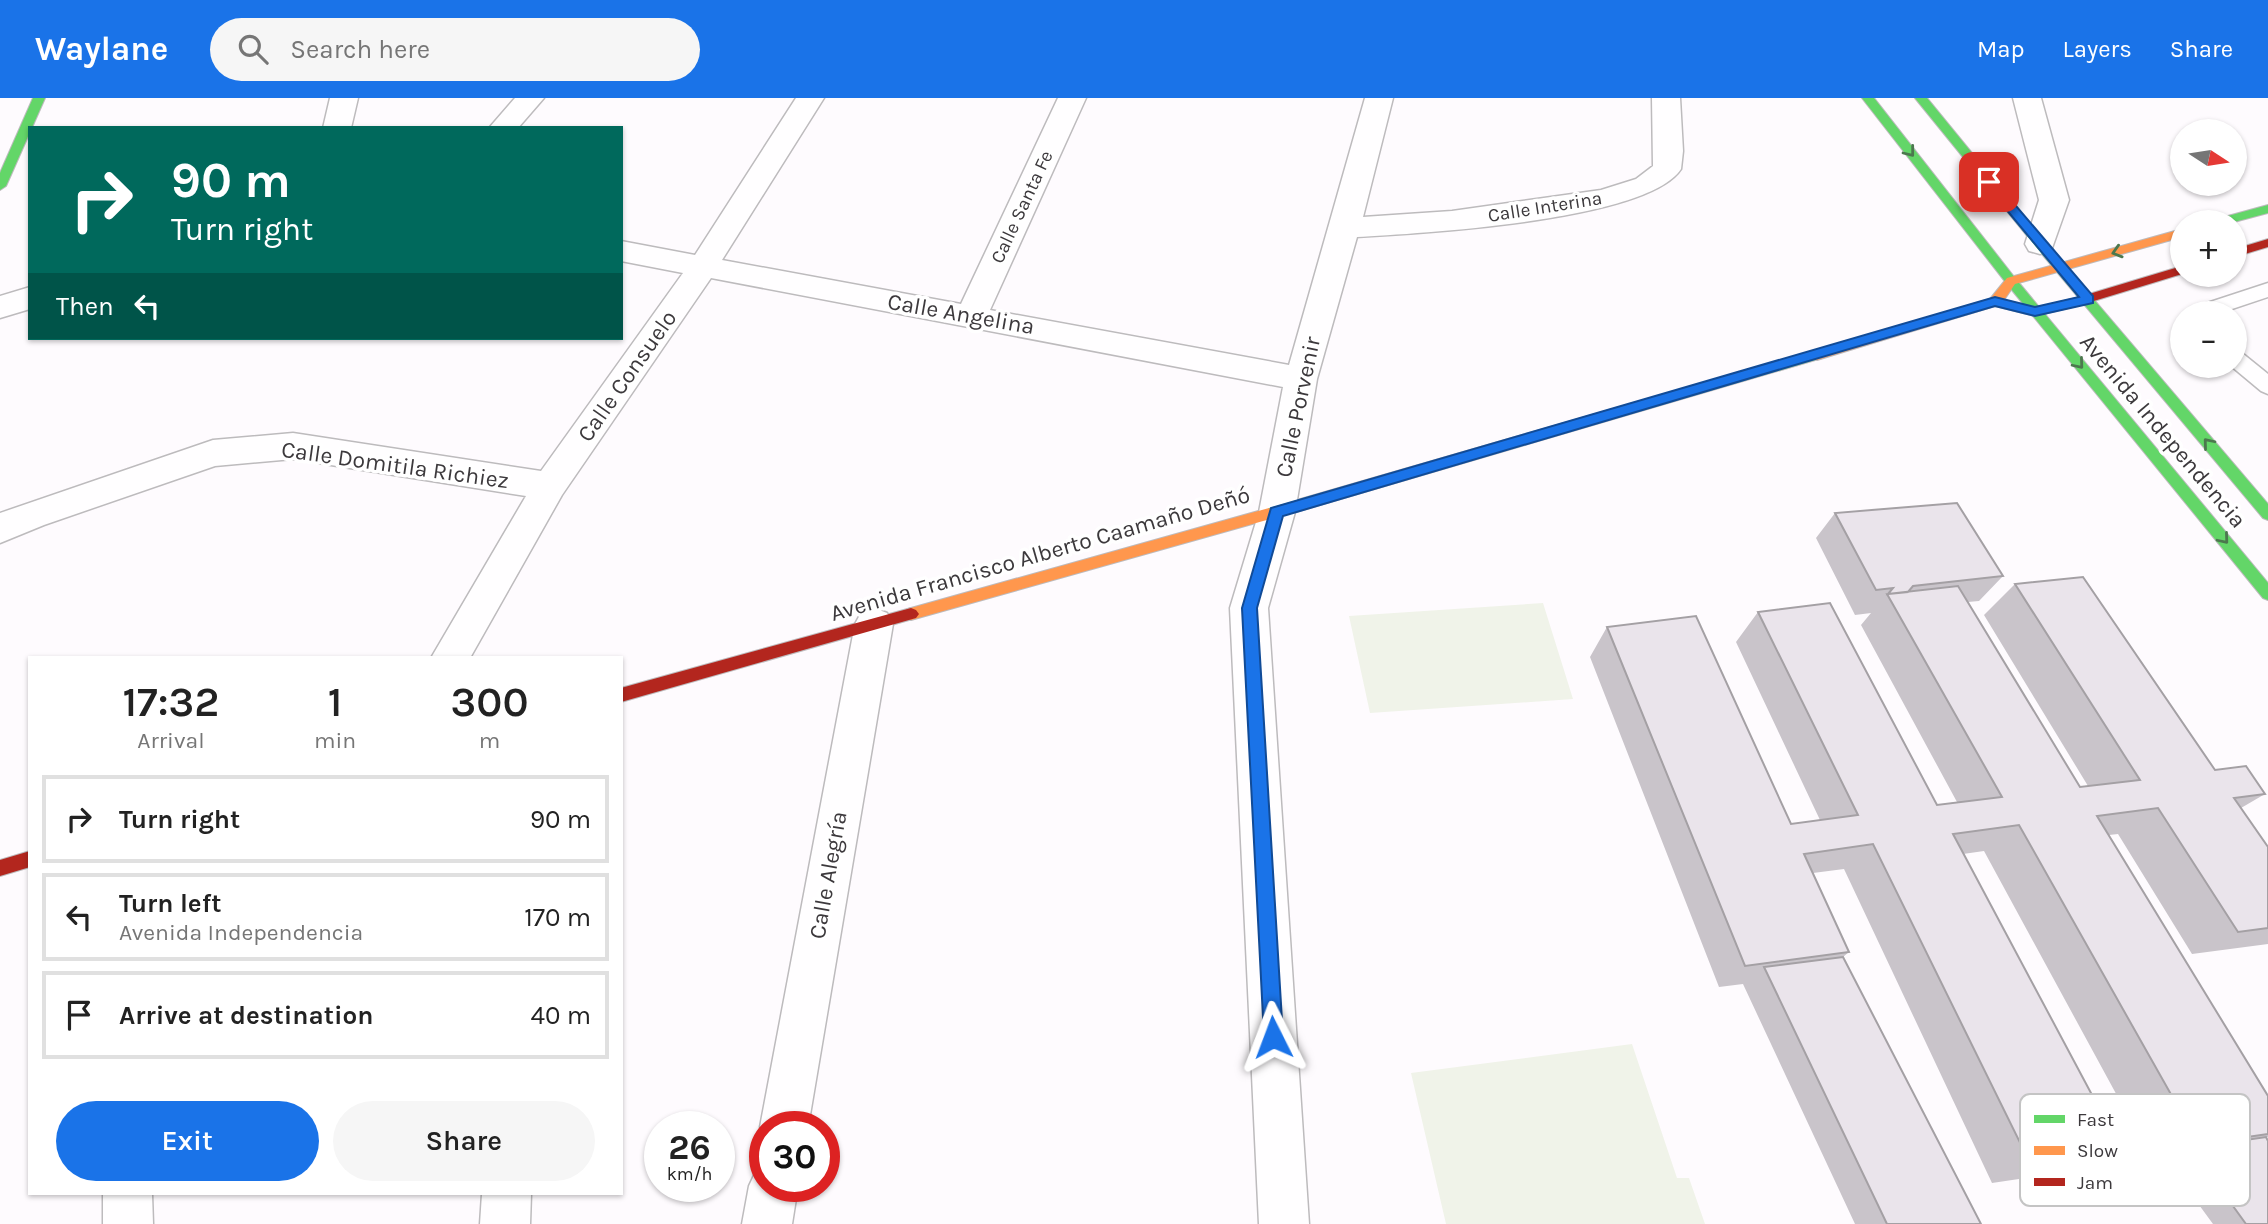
<!DOCTYPE html>
<meta charset="utf-8">
<style>
:root{--surface:#fff;--page:#f6f6f6;--text:#222;--muted:#767676;--line:#e0e0e0;--accent:#1a73e8}
body{margin:0;font-family:Karla,sans-serif;background:var(--page);color:var(--text);height:100vh;display:flex;flex-direction:column;font-size:26px;white-space:nowrap}
*{box-sizing:border-box;margin:0}
p{font-size:23px;color:var(--muted)}
.icon{flex:none;width:38px;height:38px;fill:none;stroke:currentColor;stroke-width:2;stroke-linecap:round;stroke-linejoin:round}
.map{position:relative;flex:1;overflow:hidden}
.sheet{position:absolute;left:28px;top:558px;width:595px;height:539px;display:flex;flex-direction:column;background:var(--surface);border-radius:0px;box-shadow:0 2px 5px #0004}
.sheet>*{flex:none}
.top-card{position:absolute;left:28px;top:28px;width:595px;height:214px;border-radius:0px;box-shadow:0 2px 5px #0004;background:#00695c;color:#fff;overflow:hidden}
.needle{width:46px;rotate:102deg}
.buttons{position:absolute;left:2170px;top:21px;display:grid;gap:14px}
.buttons a{display:grid;place-items:center;width:77px;height:77px;border-radius:50%;background:var(--surface);box-shadow:0 2px 5px #0004;font-size:35px}
.speed{position:absolute;left:644px;top:1013px;display:flex;gap:14px;font-size:35px;font-weight:700;text-align:center}
.speed>*{display:grid;place-content:center;width:91px;height:91px;border-radius:50%;background:var(--surface);box-shadow:0 2px 5px #0004;line-height:1}
.speed small{font-size:18px;font-weight:400}
.speed .limit{border:10px solid #d22;background:#fff;color:#111}
.pin{position:absolute;display:grid;place-items:center;width:60px;height:60px;color:#fff;margin:-30px;border-radius:14px;box-shadow:0 4px 10px #0006}
.me{position:absolute;width:77px;margin:-38px;rotate:357deg;stroke-linejoin:round;filter:drop-shadow(0 0 5px #0008)}
.turn{display:flex;align-items:center;gap:24px;height:147px;padding:0 28px;font-size:32px}
.turn .icon{width:91px;height:91px;stroke-width:2.5}
.turn b{display:block;font-size:49px;line-height:60px}
.then{display:flex;align-items:center;height:66px;padding:0 28px;background:#0003;gap:14px;font-size:26px}
.eta{display:flex;justify-content:space-evenly;align-items:center;height:119px;text-align:center}
.eta b{font-size:42px;font-weight:600;line-height:49px}
.action{display:flex;gap:14px;margin-top:auto;padding:14px 28px}
.action a{flex:1;height:80px;border-radius:42px;background:var(--accent);color:#fff;font-size:28px;font-weight:600;line-height:80px;text-align:center}
.action a+a{background:var(--page);color:var(--text)}
ul{padding:0;list-style:none}
li{display:flex;align-items:center;gap:21px;height:88px;margin:0 14px 10px;padding:0 14px;border:4px solid var(--line);border-radius:0px}
li div{flex:1}
li b{display:block;font-size:26px}
li em{font-style:normal}
header{display:flex;align-items:center;gap:42px;box-sizing:border-box;height:98px;padding:0 35px;background:var(--accent);color:#fff}
header strong{font-size:33px}
nav{display:flex;gap:38px;margin-inline-start:auto;font-size:24px}
.search{width:490px;height:63px;background:var(--page);display:flex;align-items:center;gap:18px;box-sizing:border-box;padding:0 24px;border-radius:38px;color:var(--muted);font-size:26px}
.map>svg:first-child{display:block}
.green{fill:#f0f3e9}
.lines{fill:none;stroke-linecap:round;stroke-linejoin:round}
.lane-casing{stroke:#bdbbbd;stroke-width:3}
.street-casing{stroke:#bdbbbd;stroke-width:3}
.fast-casing{stroke:#bdbbbd;stroke-width:2}
.slow-casing{stroke:#bdbbbd;stroke-width:2}
.jam-casing{stroke:#bdbbbd;stroke-width:2}
.lane{fill:#fffeff;fill-rule:evenodd}
.street{fill:#fffeff;fill-rule:evenodd}
.fast{fill:#63d668;fill-rule:evenodd}
.slow{fill:#ff974d;fill-rule:evenodd}
.jam{fill:#b3261e;fill-rule:evenodd}
.wall{fill:#c9c4ca}
.building{fill:#eae4eb;stroke:#a4a0a4;stroke-width:2}
.oneway{stroke:#4c784e}
.route{fill:#1a73e8;stroke:#114b97;stroke-width:2}
.labels{text-anchor:middle;dominant-baseline:central;stroke-width:7;stroke-linejoin:round;paint-order:stroke}
.far-street-label{font-size:19px;fill:#3c393c;stroke:#fff}
.street-label{font-size:23px;fill:#3c393c;stroke:#fff}
.key{fill:#fff;stroke:#c4c4c4;stroke-width:2}
.key-label{font-size:19px;fill:#3c393c}
</style>
<header>
<strong>Waylane</strong>
<div class="search"><svg class="icon" aria-label="search" viewBox="0 0 24 24"><circle cx="10" cy="10" r="6"/><path d="M15 15l6 6"/></svg>Search here</div>
<nav><a>Map</a><a>Layers</a><a>Share</a></nav>
</header>
<div class="map">
<svg width="2268" height="1126" viewBox="0 0 2268 1126">
<rect width="100%" height="100%" fill="#fefbfe"/>
<path class="green" d="M1543,505L1573,601L1370,615L1349,518Z
M1632,946L1677,1080H1689L1705,1126H1446L1411,975Z"/>
<g class="lines">
<g class="lane-casing">
<path id="lane" d="M2268,185V199L2220,215H2198L2204,206Z
M2235,253L2242,255L2268,276V296L2261,293L2231,268H2235Z"/>
</g>
<g class="street-casing">
<path id="street" d="M330,0H358L351,30H323Z
M515,0H544L518,30H489Z
M796,0H824L722,162L961,206L1058,0H1086L990,212L1289,267L1365,0H1393L1363,119L1452,113L1601,92L1636,81L1653,68L1652,0H1680L1683,53L1681,71C1647,123 1422,135 1357,139L1317,281L1295,414L1268,510L1309,1126H1259L1230,510L1259,414L1283,289L711,180L562,397L470,560H431L526,398L293,361L215,368L44,427L0,445V415L213,342L293,335L541,373L683,175L621,163V143L695,157Z
M2013,0H2041L2069,102L2051,153L2040,156L2029,153L2025,146L2039,102Z
M30,189V211L0,220V198Z
M874,510L887,515L893,526L808,1029H765V1040L760,1029L855,526L861,515Z
M765,1067V1088H798L792,1126H742L749,1088L757,1071Z
M103,1096H152L153,1126H103Z
M482,1096H531L530,1126H480Z"/>
</g>
<g class="fast-casing">
<path id="fast" d="M33,0H45L6,88L0,92V75Z
M1862,0H1874L2015,180L2268,485V502L2263,500L2007,186Z
M1915,0H1927L2044,143L2268,406V422L2263,420L2036,149Z
M2268,107V115L2234,124H2215L2217,121Z
M1817,252L1824,257L1822,260L1269,422L1262,416L1269,410Z"/>
</g>
<g class="slow-casing">
<path id="slow" d="M2182,131V139L2015,186L2004,202L2035,210L2084,198L2089,199V205L2035,218L1995,208L1817,262L1810,257L1812,254L1990,201L2007,180Z
M1269,410L1276,416L1274,420L911,522L906,520L903,516L906,512L911,510Z"/>
</g>
<g class="jam-casing">
<path id="jam" d="M2268,141V149L2235,159V151Z
M2182,168V176L2084,206L2078,202L2079,199Z
M911,510L916,512L919,516L916,520L621,604V590Z
M30,753V769L0,778V762Z"/>
</g>
<use href="#lane" class="lane"/>
<use href="#street" class="street"/>
<use href="#fast" class="fast"/>
<use href="#slow" class="slow"/>
<use href="#jam" class="jam"/>
</g>
<path class="wall" d="M1835,415L2003,478L1979,503L1968,504L2080,689L2088,688L1984,517L2015,486L2215,672L2265,696L2241,710L2268,749V846L2192,856L2118,736L2109,737L2268,998V1039H2266L2268,1126H2213L2164,1059L2165,1058L2151,1060L1984,753L1963,756L2124,1057L2079,1072L1992,1085L1844,771L1813,775L1849,854L1843,859L1981,1126H1855L1743,886L1719,889L1590,559L1607,529L1791,726L1820,722L1736,544L1758,514L1937,707L1957,704L1861,527L1871,515L1855,517L1816,440Z"/>
<path class="building" d="M1957,405L2003,478L1913,488L1908,494L1888,496L1893,490L1876,492L1835,415Z
M2083,479L2215,672L2246,668L2265,696L2234,700L2268,749V830L2238,834L2158,710L2097,718L2268,998V1036L2199,1046L2019,727L1953,736L2124,1057L2033,1071L1873,746L1804,756L1849,854L1745,868L1607,529L1696,518L1791,726L1858,717L1758,514L1830,505L1937,707L2002,699L1887,496L1958,488L2080,689L2140,682L2015,486Z
M1843,859L1981,1126H1887L1764,869Z
M2266,1039L2268,1043V1126H2246L2191,1050Z"/>
<defs><path id="oneway-chevron" d="M-2-3.5L2.5 0L-2 3.5" fill="none" stroke-width="1.6" stroke-linecap="round" stroke-linejoin="round" transform="scale(1.75)"/></defs>
<g class="oneway">
<use href="#oneway-chevron" transform="translate(1910 54) rotate(52)"/>
<use href="#oneway-chevron" transform="translate(2117 154) rotate(163)"/>
<use href="#oneway-chevron" transform="translate(2079 266) rotate(50)"/>
<use href="#oneway-chevron" transform="translate(2208 345) rotate(-130)"/>
<use href="#oneway-chevron" transform="translate(2224 441) rotate(50)"/>
</g>
<path class="route" d="M1989,80L1993,81L2093,198V205L2035,218L1995,208L1283,418L1257,510L1283,939L1280,945L1273,948L1267,945L1264,939L1242,510L1271,410L1995,199L2035,209L2079,199L1985,86V81Z"/>
<g class="labels">
<g class="far-street-label">
<text transform="translate(1022 109) rotate(-65)">Calle Santa Fe</text>
<text transform="translate(1545 109) rotate(-9)">Calle Interina</text>
</g>
<g class="street-label">
<text transform="translate(961 216) rotate(10)">Calle Angelina</text>
<text transform="translate(627 278) rotate(-55)">Calle Consuelo</text>
<text transform="translate(1298 309) rotate(-78)">Calle Porvenir</text>
<text transform="translate(2163 333) rotate(50)">Avenida Independencia</text>
<text transform="translate(395 367) rotate(8)">Calle Domitila Richiez</text>
<text transform="translate(1040 456) rotate(-16)">Avenida Francisco Alberto Caamaño Deñó</text>
<text transform="translate(828 777) rotate(-80)">Calle Alegría</text>
</g>
</g>
<rect x="2020" y="996" width="230" height="112" rx="10" class="key"/>
<rect x="2034" y="1017" width="31" height="8" fill="#63d668"/>
<rect x="2034" y="1048" width="31" height="9" fill="#ff974d"/>
<rect x="2034" y="1080" width="31" height="8" fill="#b3261e"/>
<g class="key-label">
<text x="2077" y="1028">Fast</text>
<text x="2077" y="1059">Slow</text>
<text x="2077" y="1091">Jam</text>
</g>
</svg>
<div class="buttons">
<a><svg class="needle" viewBox="-14 -14 28 28"><path d="M0-13l5 13h-10z" fill="#e53935"/><path d="M0 13l5-13h-10z" fill="#767676"/></svg></a>
<a>+</a>
<a>−</a>
</div>
<div class="speed"><div>26<small>km/h</small></div><div class="limit">30</div></div>
<div class="pin" style="left:1989px;top:84px;background:#d93025"><svg class="icon" aria-label="arrive" viewBox="0 0 24 24"><path d="M6 21V4h12l-3 4 3 4H6"/></svg></div>
<svg class="me" style="left:1273px;top:939px" viewBox="-20 -20 40 40"><path d="M0-17L14 15 0 8-14 15z" fill="#1a73e8" stroke="#fff" stroke-width="4"/></svg>
<div class="top-card">
<div class="turn"><svg class="icon" aria-label="right" viewBox="0 0 24 24"><path d="M7 20v-9h11M14 6l5 5-5 5"/></svg><div><b>90 m</b>Turn right</div></div>
<div class="then">Then<svg class="icon" aria-label="left" viewBox="0 0 24 24"><path d="M17 20v-9H6M10 6l-5 5 5 5"/></svg></div>
</div>
<section class="sheet">
<div class="eta">
<div><b>17:32</b><p>Arrival</p></div>
<div><b>1</b><p>min</p></div>
<div><b>300</b><p>m</p></div>
</div>
<ul>
<li><svg class="icon" aria-label="right" viewBox="0 0 24 24"><path d="M7 20v-9h11M14 6l5 5-5 5"/></svg><div><b>Turn right</b></div><em>90 m</em></li>
<li><svg class="icon" aria-label="left" viewBox="0 0 24 24"><path d="M17 20v-9H6M10 6l-5 5 5 5"/></svg><div><b>Turn left</b><p>Avenida Independencia</p></div><em>170 m</em></li>
<li><svg class="icon" aria-label="arrive" viewBox="0 0 24 24"><path d="M6 21V4h12l-3 4 3 4H6"/></svg><div><b>Arrive at destination</b></div><em>40 m</em></li>
</ul>
<div class="action"><a>Exit</a><a>Share</a></div>
</section>
</div>
